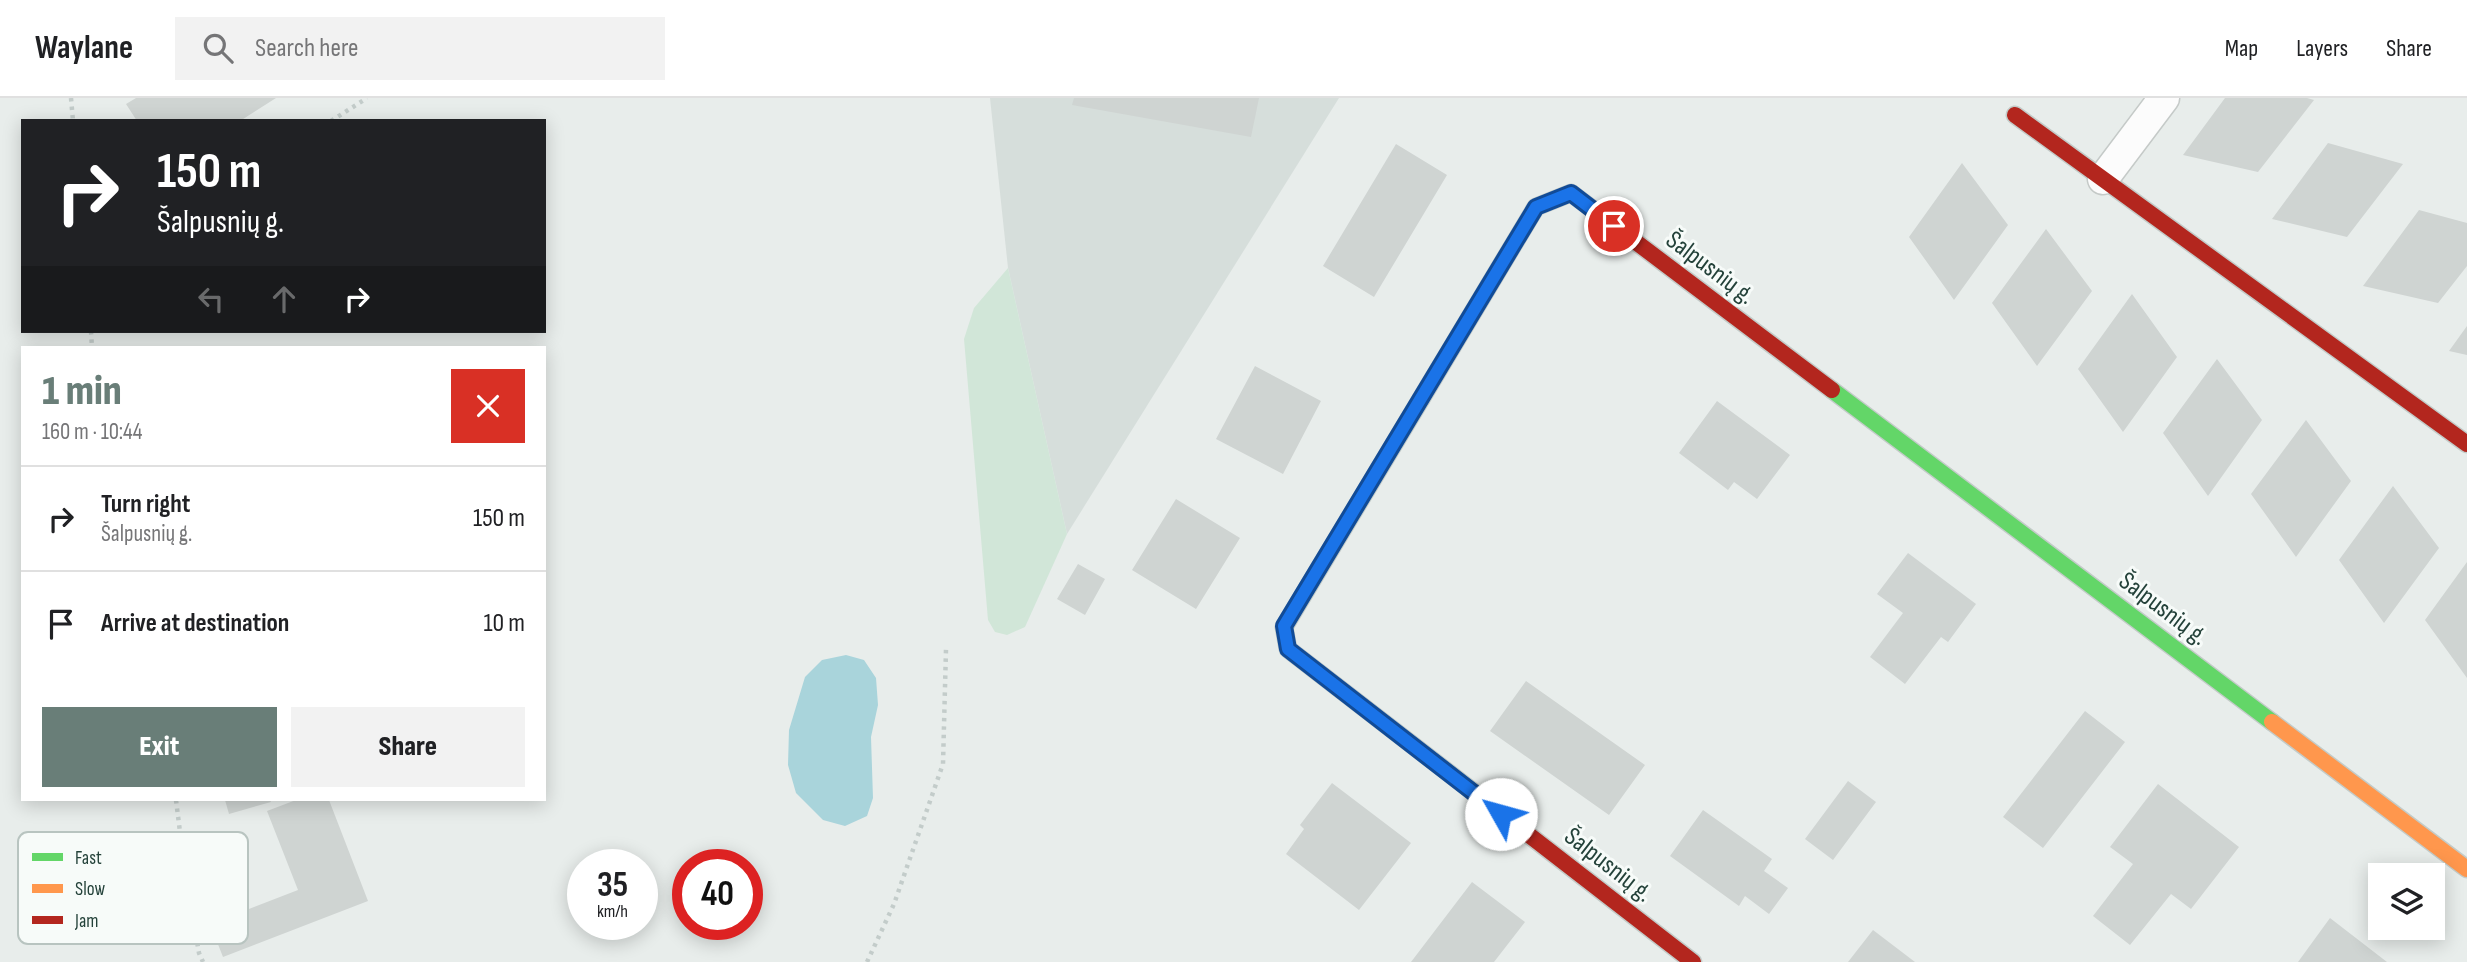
<!DOCTYPE html>
<meta charset="utf-8">
<style>
:root{--surface:#fff;--page:#f2f2f2;--text:#202124;--muted:#757577;--line:#e0e0e0;--accent:#697e78}
body{margin:0;font-family:"Sofia Sans Condensed",sans-serif;background:var(--page);color:var(--text);height:100vh;display:flex;flex-direction:column;font-size:26px;white-space:nowrap}
*{box-sizing:border-box;margin:0}
p{font-size:23px;color:var(--muted)}
.icon{flex:none;width:38px;height:38px;fill:none;stroke:currentColor;stroke-width:2;stroke-linecap:round;stroke-linejoin:round}
.map{position:relative;flex:1;overflow:hidden}
.details{position:absolute;left:21px;top:248px;width:525px;height:455px;display:flex;flex-direction:column;background:var(--surface);border-radius:0px;box-shadow:0 4px 18px #0003}
.details>*{flex:none}
.hud{position:absolute;left:21px;top:21px;width:525px;height:214px;border-radius:0px;box-shadow:0 4px 18px #0003;background:#202124;color:#fff;overflow:hidden}
.fabs{position:absolute;left:2368px;top:765px;display:grid;gap:14px}
.fabs a{display:grid;place-items:center;width:77px;height:77px;border-radius:0px;background:var(--surface);box-shadow:0 4px 18px #0003;font-size:35px}
.speed{position:absolute;left:567px;top:751px;display:flex;gap:14px;font-size:35px;font-weight:700;text-align:center}
.speed>*{display:grid;place-content:center;width:91px;height:91px;border-radius:50%;background:var(--surface);box-shadow:0 4px 18px #0003;line-height:1}
.speed small{font-size:18px;font-weight:400}
.speed .limit{border:10px solid #d22;background:#fff;color:#111}
.pin{position:absolute;display:grid;place-items:center;width:60px;height:60px;color:#fff;margin:-30px;border:4px solid #fff;border-radius:50%;box-shadow:0 2px 7px #0007}
.me{position:absolute;width:77px;margin:-38px;rotate:308deg;stroke-linejoin:round;filter:drop-shadow(0 0 5px #0008)}
.turn{display:flex;align-items:center;gap:24px;height:147px;padding:0 21px;font-size:32px}
.turn .icon{width:91px;height:91px;stroke-width:2.5}
.turn b{display:block;font-size:49px;line-height:60px}
.lanes{display:flex;align-items:center;height:66px;padding:0 21px;background:#0003;justify-content:center;gap:35px;direction:ltr}
.lanes .off{opacity:.35}
.round{display:grid;place-items:center;flex:none;width:74px;height:74px;border-radius:0px;background:var(--page)}
.head{display:flex;align-items:center;justify-content:space-between;height:119px;padding:0 21px}
h1{font-size:42px;font-weight:800;line-height:52px;color:var(--accent)}
.primary-button{display:flex;gap:14px;margin-top:auto;padding:14px 21px}
.primary-button a{flex:1;height:80px;border-radius:0px;background:var(--accent);color:#fff;font-size:28px;font-weight:800;line-height:80px;text-align:center}
.primary-button a+a{background:var(--page);color:var(--text)}
ul{padding:0;list-style:none}
li{display:flex;align-items:center;gap:21px;height:105px;padding:0 21px;border-top:2px solid var(--line)}
li div{flex:1}
li b{display:block;font-size:26px}
li em{font-style:normal}
header{display:flex;align-items:center;gap:42px;box-sizing:border-box;height:98px;padding:0 35px;background:var(--surface);border-bottom:2px solid var(--line)}
header strong{font-size:33px}
nav{display:flex;gap:38px;margin-inline-start:auto;font-size:24px}
.search{width:490px;height:63px;background:var(--page);display:flex;align-items:center;gap:18px;box-sizing:border-box;padding:0 24px;border-radius:0px;color:var(--muted);font-size:26px}
.map>svg:first-child{display:block}
.built{fill:#d6dedb}
.green{fill:#d1e6d8}
.water{fill:#a9d4db}
.building{fill:#cfd4d2}
.lines{fill:none;stroke-linecap:round;stroke-linejoin:round}
.street-casing{stroke:#c5cac8;stroke-width:33}
.fast-casing{stroke:#c3cbc8;stroke-width:19}
.slow-casing{stroke:#c3cbc8;stroke-width:19}
.jam-casing{stroke:#c3cbc8;stroke-width:19}
.path{stroke:#c3ccca;stroke-width:4.5;stroke-dasharray:3.5 5;stroke-linecap:butt}
.street{stroke:#fcfcfc;stroke-width:30}
.fast{stroke:#63d668;stroke-width:16}
.slow{stroke:#ff974d;stroke-width:16}
.jam{stroke:#b3261e;stroke-width:16}
.route-casing{stroke:#114b97;stroke-width:18}
.route{stroke:#1a73e8;stroke-width:12}
.labels{text-anchor:middle;dominant-baseline:central;stroke-width:6;stroke-linejoin:round;paint-order:stroke}
.street-label{font-size:26px;fill:#24423a;stroke:#f7fbf9}
.key{fill:#f7fbf9;stroke:#b8c4c0;stroke-width:2}
.key-label{font-size:19px;fill:#24423a}
</style>
<header>
<strong>Waylane</strong>
<div class="search"><svg class="icon" aria-label="search" viewBox="0 0 24 24"><circle cx="10" cy="10" r="6"/><path d="M15 15l6 6"/></svg>Search here</div>
<nav><a>Map</a><a>Layers</a><a>Share</a></nav>
</header>
<div class="map">
<svg width="2467" height="864" viewBox="0 0 2467 864">
<rect width="100%" height="100%" fill="#e8edeb"/>
<path class="built" d="M990,0H1339L1067,436L1008,170Z"/>
<path class="green" d="M1008,170L1067,436L1025,529L1007,537L995,534L988,522L964,241L974,210Z"/>
<path class="water" d="M846,557L864,562L876,580L878,607L871,639L873,700L867,718L845,728L823,722L796,695L788,667L789,632L805,579L822,562Z"/>
<path class="building" d="M136,0H276L240,23H137L126,6Z
M1074,0H1259L1251,39L1072,7Z
M2225,0H2307L2314,2L2258,74L2183,57Z
M2328,45L2403,66L2347,139L2272,121Z
M1396,46L1447,77L1374,199L1323,168Z
M1962,65L2008,127L1954,202L1909,139Z
M2419,112L2467,125V168L2438,205L2363,188Z
M2046,131L2092,193L2037,268L1992,205Z
M2132,196L2177,259L2123,334L2078,271Z
M2467,228V257L2449,253Z
M2217,261L2262,322L2208,398L2163,335Z
M1255,268L1321,303L1283,376L1216,341Z
M1717,303L1790,357L1757,401L1734,384L1728,392L1679,355Z
M2306,322L2351,383L2296,459L2251,396Z
M2393,388L2439,450L2384,525L2339,462Z
M1176,401L1240,440L1196,511L1132,472Z
M1908,455L1976,506L1948,544L1941,539L1905,586L1870,559L1903,515L1877,496Z
M2467,464V580L2425,522Z
M1078,466L1105,481L1085,517L1057,501Z
M1526,583L1645,667L1609,717L1490,633Z
M2085,613L2125,644L2043,750L2003,719Z
M1848,683L1876,704L1833,762L1805,741Z
M1332,685L1411,745L1359,812L1286,756L1304,731L1300,727Z
M2158,686L2239,749L2191,811L2171,796L2130,847L2093,818L2133,766L2110,749Z
M225,702H270L271,704L229,716Z
M296,702H329L368,803L223,859L210,826L298,792L267,713Z
M1703,712L1772,761L1764,773L1788,790L1769,816L1745,798L1739,808L1670,758Z
M1472,784L1525,824L1494,864H1411Z
M2330,820L2387,864H2298Z
M1873,832L1915,864H1848Z"/>
<g class="lines">
<g class="street-casing">
<path id="street" d="M2103,81L2164,0"/>
</g>
<g class="fast-casing">
<path id="fast" d="M1832,292L2272,624
M1421,301L1284,529L1288,551L1476,696"/>
</g>
<g class="slow-casing">
<path id="slow" d="M2272,624L2467,771"/>
</g>
<g class="jam-casing">
<path id="jam" d="M2015,17L2467,346
M1421,301L1536,109L1571,95L1832,292
M1476,696L1693,864"/>
</g>
<path class="path" d="M71,0L73,23
M331,23L367,0
M91,233L92,250
M176,702L186,782L199,855L203,864
M867,864L894,806L943,666L946,551"/>
<use href="#street" class="street"/>
<use href="#fast" class="fast"/>
<use href="#slow" class="slow"/>
<use href="#jam" class="jam"/>
</g>
<g class="lines">
<g class="route-casing">
<path id="route" d="M1501,716L1288,551L1284,528L1536,109L1571,95L1614,128"/>
</g>
<use href="#route" class="route"/>
</g>
<g class="labels">
<g class="street-label">
<text transform="translate(1710 170) rotate(37)">Šalpusnių g.</text>
<text transform="translate(2163 511) rotate(37)">Šalpusnių g.</text>
<text transform="translate(1608 767) rotate(38)">Šalpusnių g.</text>
</g>
</g>
<rect x="18" y="734" width="230" height="112" rx="10" class="key"/>
<rect x="32" y="755" width="31" height="8" fill="#63d668"/>
<rect x="32" y="786" width="31" height="9" fill="#ff974d"/>
<rect x="32" y="818" width="31" height="8" fill="#b3261e"/>
<g class="key-label">
<text x="75" y="766">Fast</text>
<text x="75" y="797">Slow</text>
<text x="75" y="829">Jam</text>
</g>
</svg>
<div class="fabs">
<a><svg class="icon" aria-label="layers" viewBox="0 0 24 24"><path d="M12 4l9 5-9 5-9-5zM3 14l9 5 9-5"/></svg></a>
</div>
<div class="speed"><div>35<small>km/h</small></div><div class="limit">40</div></div>
<div class="pin" style="left:1614px;top:128px;background:#d93025"><svg class="icon" aria-label="arrive" viewBox="0 0 24 24"><path d="M6 21V4h12l-3 4 3 4H6"/></svg></div>
<svg class="me" style="left:1501px;top:716px" viewBox="-20 -20 40 40"><circle r="19" fill="#fff"/><path d="M0-13L10 11 0 6-10 11z" fill="#1a73e8"/></svg>
<div class="hud">
<div class="turn"><svg class="icon" aria-label="right" viewBox="0 0 24 24"><path d="M7 20v-9h11M14 6l5 5-5 5"/></svg><div><b>150 m</b>Šalpusnių g.</div></div>
<div class="lanes"><svg class="icon off" aria-label="left" viewBox="0 0 24 24"><path d="M17 20v-9H6M10 6l-5 5 5 5"/></svg><svg class="icon off" aria-label="ahead" viewBox="0 0 24 24"><path d="M12 20V5M6 11l6-6 6 6"/></svg><svg class="icon" aria-label="right" viewBox="0 0 24 24"><path d="M7 20v-9h11M14 6l5 5-5 5"/></svg></div>
</div>
<section class="details">
<div class="head"><div><h1>1 min</h1><p>160 m · 10:44</p></div><a class="round" style="background:#d93025;color:#fff"><svg class="icon" aria-label="close" viewBox="0 0 24 24"><path d="M6 6l12 12M18 6L6 18"/></svg></a></div>
<ul>
<li><svg class="icon" aria-label="right" viewBox="0 0 24 24"><path d="M7 20v-9h11M14 6l5 5-5 5"/></svg><div><b>Turn right</b><p>Šalpusnių g.</p></div><em>150 m</em></li>
<li><svg class="icon" aria-label="arrive" viewBox="0 0 24 24"><path d="M6 21V4h12l-3 4 3 4H6"/></svg><div><b>Arrive at destination</b></div><em>10 m</em></li>
</ul>
<div class="primary-button"><a>Exit</a><a>Share</a></div>
</section>
</div>
